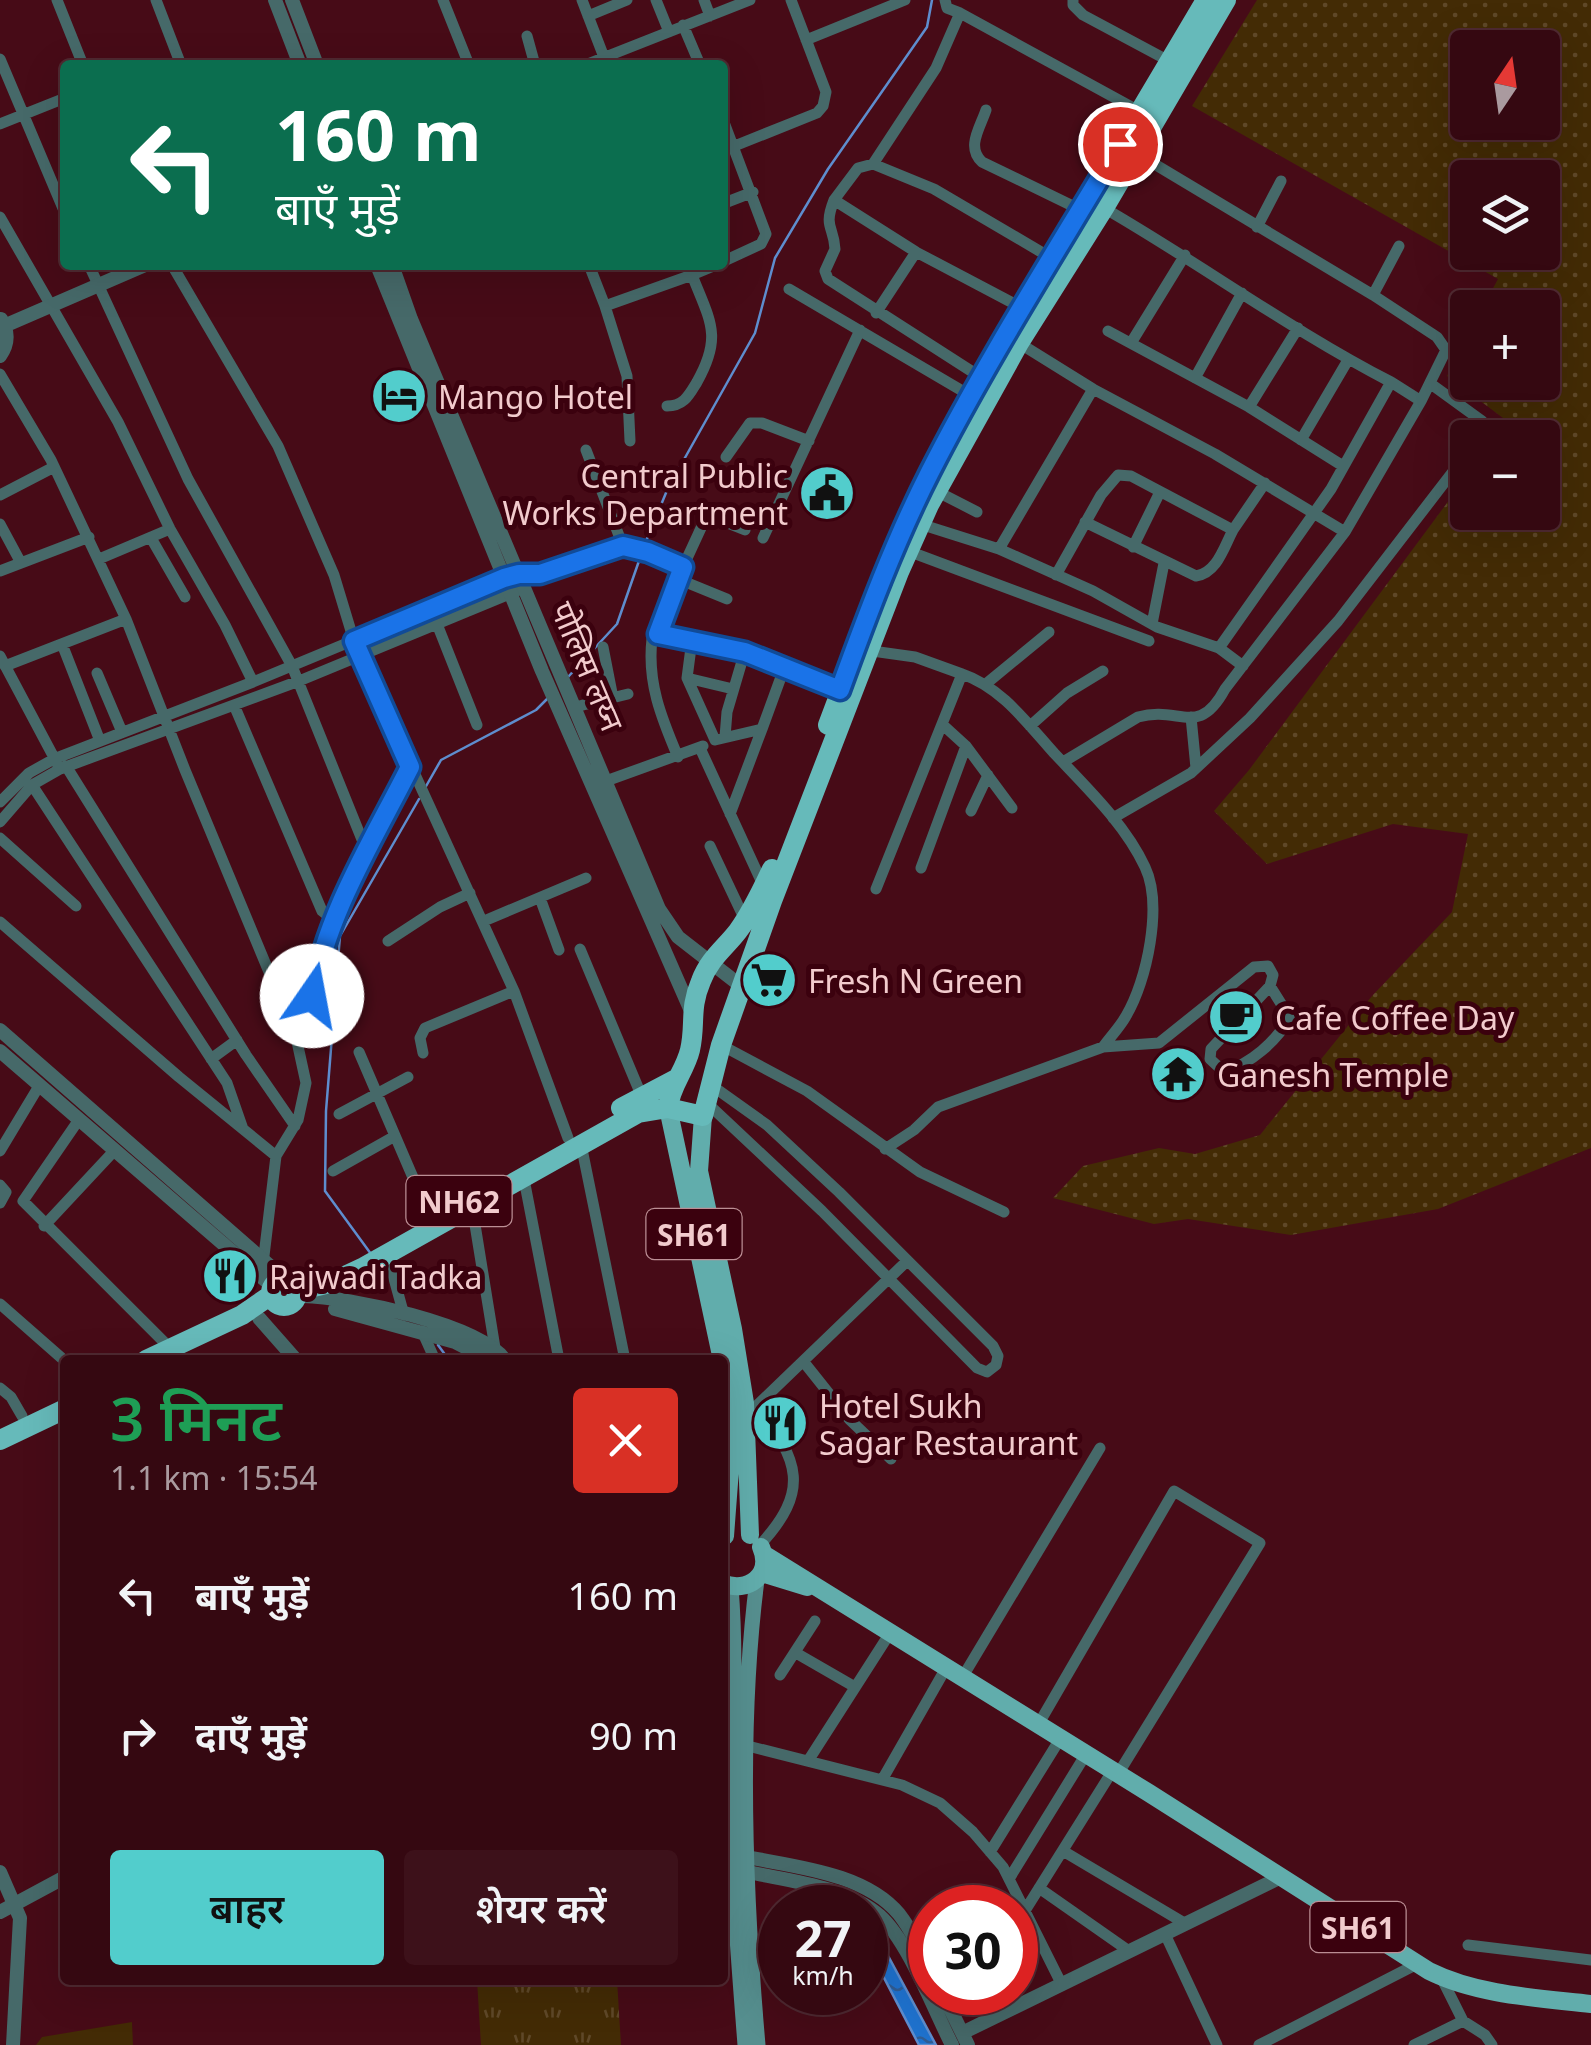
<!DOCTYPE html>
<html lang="hi">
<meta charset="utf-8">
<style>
:root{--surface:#350811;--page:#3d111a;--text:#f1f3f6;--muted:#aa9a9f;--line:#4f2931;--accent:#52cdcc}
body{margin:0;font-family:"Noto Sans","Noto Sans Devanagari",sans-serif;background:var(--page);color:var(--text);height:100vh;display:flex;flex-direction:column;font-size:38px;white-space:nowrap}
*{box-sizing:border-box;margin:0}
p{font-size:32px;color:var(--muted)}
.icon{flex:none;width:55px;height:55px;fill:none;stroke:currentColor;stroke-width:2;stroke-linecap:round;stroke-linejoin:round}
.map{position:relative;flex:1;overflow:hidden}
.drawer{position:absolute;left:60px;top:1355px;width:668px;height:630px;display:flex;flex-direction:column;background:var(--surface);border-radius:10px;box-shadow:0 10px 40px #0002,0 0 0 2px var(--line)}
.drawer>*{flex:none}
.top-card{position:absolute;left:60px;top:60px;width:668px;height:210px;border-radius:10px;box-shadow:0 10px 40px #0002,0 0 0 2px var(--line);background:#0b6e4f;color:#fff;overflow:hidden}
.needle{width:65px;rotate:13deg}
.buttons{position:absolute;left:1450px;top:30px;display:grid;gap:20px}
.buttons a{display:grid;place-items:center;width:110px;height:110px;border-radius:10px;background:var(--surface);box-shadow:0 10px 40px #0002,0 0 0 2px var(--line);font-size:50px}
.speed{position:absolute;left:758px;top:1885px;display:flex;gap:20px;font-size:50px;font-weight:700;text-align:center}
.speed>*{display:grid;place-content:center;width:130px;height:130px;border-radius:50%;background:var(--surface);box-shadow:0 10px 40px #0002,0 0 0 2px var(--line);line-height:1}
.speed small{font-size:25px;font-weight:400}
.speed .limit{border:15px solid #d22;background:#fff;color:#111}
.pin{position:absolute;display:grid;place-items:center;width:85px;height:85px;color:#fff;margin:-42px;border:5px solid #fff;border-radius:50%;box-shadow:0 2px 10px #0007}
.me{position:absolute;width:110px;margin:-55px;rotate:12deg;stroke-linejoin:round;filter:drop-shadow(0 0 8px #0008)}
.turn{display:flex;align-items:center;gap:35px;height:210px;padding:0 50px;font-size:45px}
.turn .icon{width:130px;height:130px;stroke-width:2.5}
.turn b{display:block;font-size:70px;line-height:85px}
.round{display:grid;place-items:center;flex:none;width:105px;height:105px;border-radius:10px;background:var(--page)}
.summary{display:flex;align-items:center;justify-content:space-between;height:170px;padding:0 50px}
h1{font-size:60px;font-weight:600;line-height:75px;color:#1e9e55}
.primary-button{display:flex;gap:20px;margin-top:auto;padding:20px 50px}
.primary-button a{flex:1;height:115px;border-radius:10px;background:var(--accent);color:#111;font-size:40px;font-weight:600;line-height:115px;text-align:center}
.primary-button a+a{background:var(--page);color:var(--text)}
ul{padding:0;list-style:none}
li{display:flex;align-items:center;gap:30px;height:140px;padding:0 50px}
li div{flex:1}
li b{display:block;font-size:38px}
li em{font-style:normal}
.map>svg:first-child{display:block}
.grass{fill:url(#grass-dots);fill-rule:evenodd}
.park{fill:url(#park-tufts)}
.pitch{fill:#432b05}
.water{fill:url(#water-ripples);stroke:#5e8dce;stroke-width:2.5}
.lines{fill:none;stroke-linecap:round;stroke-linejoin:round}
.stream{stroke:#5e8dce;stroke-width:2.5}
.minor{stroke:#466969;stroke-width:11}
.tertiary{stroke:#466969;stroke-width:14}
.secondary{stroke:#568f8f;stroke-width:15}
.primary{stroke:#61adac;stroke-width:18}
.trunk{stroke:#66baba;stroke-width:20}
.route-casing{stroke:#114b97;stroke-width:25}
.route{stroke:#1a73e8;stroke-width:18}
.labels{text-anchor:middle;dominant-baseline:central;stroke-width:10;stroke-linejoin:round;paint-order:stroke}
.shield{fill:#3b010e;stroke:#bb8e94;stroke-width:2.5}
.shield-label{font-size:30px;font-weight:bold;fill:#f2cbcd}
.poi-label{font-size:32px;fill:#f2cbcd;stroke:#3b010e;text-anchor:start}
.street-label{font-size:32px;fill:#f2cbcd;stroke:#3b010e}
</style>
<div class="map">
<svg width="1591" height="2045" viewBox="0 0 1591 2045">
<defs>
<pattern id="grass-dots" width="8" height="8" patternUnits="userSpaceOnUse" patternTransform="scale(2.5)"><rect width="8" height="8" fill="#432b05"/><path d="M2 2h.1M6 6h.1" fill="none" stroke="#5f4828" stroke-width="1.8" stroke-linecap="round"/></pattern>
<pattern id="park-tufts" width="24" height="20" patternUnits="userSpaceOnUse" patternTransform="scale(2.5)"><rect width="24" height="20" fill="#432b05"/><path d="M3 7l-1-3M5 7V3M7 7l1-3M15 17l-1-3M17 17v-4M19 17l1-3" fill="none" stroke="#5f4828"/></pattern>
<pattern id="water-ripples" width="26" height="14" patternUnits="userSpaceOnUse" patternTransform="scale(2.5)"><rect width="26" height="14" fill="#1f72ce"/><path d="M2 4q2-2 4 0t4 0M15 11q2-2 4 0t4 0" fill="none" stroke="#305d94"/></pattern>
</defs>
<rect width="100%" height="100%" fill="#470b17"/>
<path class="grass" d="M1257,0H1591V1148L1438,1209L1291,1235L1188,1219L1154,1224L1053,1198L1083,1166L1159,1148L1195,1154L1260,1135L1372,996L1452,912L1468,834L1393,824L1267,864L1214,811L1249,770L1467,476L1468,512H1542V438L1496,437L1507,421L1447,376L1467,337L1468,382H1542V308L1483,307L1498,279L1192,106ZM1468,48H1542V122H1468ZM1468,178H1542V252H1468Z"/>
<path class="park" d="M477,1980H617L621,2045H481Z"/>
<path class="pitch" d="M132,2022L133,2045H36L42,2037Z"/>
<path class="water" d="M865,1926L879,1939L936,2045H919L883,1976L865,1952Z"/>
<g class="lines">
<path class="stream" d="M644,546L668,488L755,333L775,258L828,169L927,27L932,0
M568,677L617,624L640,558
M425,788L441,760L536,710L549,697
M371,1254L325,1191L326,1111L340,936L419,799
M438,1345L449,1360"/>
<path class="minor" d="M57,0L83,65
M156,0L181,65
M443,0L469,65
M582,0L607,65
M656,0L669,32
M704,0L710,16
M945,0L947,8L960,13
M1073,0V5L1083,15L1169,61
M588,16L627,0
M683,25L700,65
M527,36L535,65
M806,40L905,0
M0,59L65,213
M585,65L750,0
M986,110C980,128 966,147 982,162L1081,210
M722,117L766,234L761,244L722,262
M0,124L65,98
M722,151L817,113L823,106L826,92L791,0
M1136,153L1373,295L1437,337L1446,350L1421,401
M873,164L936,68L960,13L1139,111
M834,200L858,168L873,164L934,189L1053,259
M722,204L753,192
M0,217L118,422L170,529L225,625L253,682
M1257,227L1281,181
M916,252L1024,309
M89,265L188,479L292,666L367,852
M172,265L278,446L334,575L354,641L514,991L568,1138
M589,265L605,306L692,275L687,265
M789,289L971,396
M1373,295L1399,246
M605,306L627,376L630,441
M876,313L916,252L834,200C823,228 834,226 835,249L825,271L828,279L982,378
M1108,331L1249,407L1343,466
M1131,343L1185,255
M0,374L51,460L126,619L185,770L296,1037C318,1002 316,958 332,920C354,868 384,818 410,767
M1195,378L1242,293
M1431,384L1482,421L1484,428L1479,438
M1093,389L1215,454L1345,532
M667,406C684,406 689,395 697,382C723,336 710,321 692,275L716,265
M1249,407L1298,328
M1301,440L1348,360
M586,450L623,546
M726,457L750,423H762L809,441
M936,491L977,512
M0,495L54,467
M1085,522L1196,576C1217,573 1224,547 1233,530
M0,524L21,563
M920,524L999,549L1093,591L1157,627L1219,648L1331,489L1391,382C1292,331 1201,264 1104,208
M151,538L185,597
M763,538L860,330
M1133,547L1160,492
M999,549L1093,389L1019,343
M908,551L1149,641
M99,559L170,529
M683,567L707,515L745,530
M0,571L89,537
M1056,575L1101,495L1118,475L1131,476L1233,530L1265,483
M678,579L727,599
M437,624L477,725
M1152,624L1164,563
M658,634L652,639C647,682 661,717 678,757
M692,640L687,678L715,740L762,729L785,666
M62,644L100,741
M603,647L613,698
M1219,648L1243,666
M865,650L915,657L962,674
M0,656L58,765
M5,666L126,619
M97,673L122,732
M687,678L733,689
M987,683L1049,632
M234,705L322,911L332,919
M575,707L628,694
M1191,717L1196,768
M943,725L966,746L1012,808
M1030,726L1067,693L1103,671
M725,737L727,712L745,651
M700,748L763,885
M1063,762L1138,717C1180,705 1198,739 1225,689L1345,532L1421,401L1391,382
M66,766L246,1055L295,1126
M606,781L703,746
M32,785L227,1083L243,1129
M0,802L29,773L54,759L253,682L504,578L519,574H540L623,546L683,567L658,634L745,651L840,689
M971,811L988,775
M730,814L762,729
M1113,818L1191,773L1250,718L1338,621L1468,452
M0,822L32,785L60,769L299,681L517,591
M0,838L76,906
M710,846L745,920
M921,868L966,746
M876,889L962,674C1001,687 1027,723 1054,753C1087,788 1125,824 1145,867C1163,905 1147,981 1126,1016C1120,1027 1110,1037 1103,1047L1159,1043L1254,967L1268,966L1273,975L1270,986L1211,1049L1210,1059L1224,1072C1252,1063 1275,1042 1290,1018L1270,986
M540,898L559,950
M484,921L586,878
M0,922L179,1077L276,1156
M388,941L440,907L470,893
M580,949L642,1097
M721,1045L807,1091L920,1172L1004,1212
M359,1052L430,1217
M423,1053L420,1038L425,1028L514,991
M211,1059L237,1040
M706,1102L822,1211L977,1368L987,1372L996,1365L998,1356L993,1346L839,1192L767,1125L711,1085
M339,1114L408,1077
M78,1121L23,1201L171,1349
M581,1144L625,1360
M885,1149L914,1130L938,1107L1103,1047
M0,1151L39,1086
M333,1171L395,1136
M524,1179L559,1360
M0,1185L6,1192L0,1203
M472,1206L495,1348
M44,1226L114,1151
M387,1253L404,1315
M263,1264L276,1156L298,1120L306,1083L296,1037
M0,1304L65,1361
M422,1331L435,1360
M803,1361L850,1420L891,1459
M0,1388L11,1397L22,1416
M756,1407C800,1460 810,1491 760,1545
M746,1416L906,1262
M796,1653L855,1687
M780,1675L815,1621
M962,1678L1100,1448
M1038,1725L1174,1491L1260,1543L1118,1774
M748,1746L902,1785L940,1803L973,1832L1003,1867L1062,1985
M808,1761L890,1633
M882,1780L946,1668
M1063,1851L1186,1924
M990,1852L1060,1739
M1009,1879L1086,1754
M1039,1888L1129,1951
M1026,1909L1113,1770
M1165,1934L1217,2045
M1468,1945L1591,1960
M1441,1977L1463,2021L1485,2035L1492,2045
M1259,2045L1417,1964
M1414,2045L1463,2021"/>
<path class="tertiary" d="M275,0L300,65
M292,0L317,65
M377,265L542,671L691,1011
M392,265L411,319L659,909L678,937L741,986
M4,326L145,265
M0,356C9,343 9,332 1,319
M0,1030L286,1280
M0,1051L273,1287
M303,1296C348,1297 479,1324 505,1360
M335,1309L455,1342L490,1360
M259,1318L296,1360
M747,1857C796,1867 865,1873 899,1914C912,1931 921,1950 930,1969
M0,1872L20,1918L13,2045
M748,1872C790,1881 846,1886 880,1916C908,1941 934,2010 952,2045
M0,1912L65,1877
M942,1992L968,2045
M962,2033L1279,1878"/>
<path class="secondary" d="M757,1580C738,1728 745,1896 758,2045
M731,1587C737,1661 732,1734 732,1808C732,1887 739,1966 745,2045"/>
<path class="primary" d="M668,1108L722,1360
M703,1116L699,1171L733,1329L745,1403L750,1535
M722,1364L732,1443L725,1536
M765,1555L1149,1793L1429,1971C1477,1995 1538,1998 1591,2004
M762,1573L807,1587
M722,1583C748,1594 773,1575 761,1547"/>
<path class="trunk" d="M914,507L971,396L1206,0
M828,725L895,547
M621,1108L676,1079
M668,1108C670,1086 685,1071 690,1050C696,1024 689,1009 701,981C709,959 725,948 738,931C752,912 762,890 772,869
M271 1293a13 13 0 1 1 26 0a13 13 0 1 1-26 0Z
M297,1291L330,1283L364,1267L638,1113L668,1108L703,1116L721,1045L772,901L899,572L929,505L1019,343L1104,208L1226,0
M146,1360L242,1315L271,1295
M0,1440L65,1409"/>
</g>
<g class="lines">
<g class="route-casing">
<path id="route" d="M312,996C327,913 372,842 410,767L354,641L504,578L519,574H540L623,546L648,552L683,567L658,634L745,652L840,690C867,616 894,543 930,472C987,360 1056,252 1120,144"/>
</g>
<use href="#route" class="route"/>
</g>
<defs>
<g id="hotel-disc" transform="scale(2.875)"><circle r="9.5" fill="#52cdcc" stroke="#3b010e"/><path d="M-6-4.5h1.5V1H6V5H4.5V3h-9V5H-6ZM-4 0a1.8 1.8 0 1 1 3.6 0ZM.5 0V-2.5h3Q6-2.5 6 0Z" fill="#111"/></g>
<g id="civic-disc" transform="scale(2.875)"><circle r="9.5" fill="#52cdcc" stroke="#3b010e"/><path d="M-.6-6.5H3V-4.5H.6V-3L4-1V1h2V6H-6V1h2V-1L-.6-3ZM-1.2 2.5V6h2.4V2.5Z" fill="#111"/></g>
<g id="supermarket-disc" transform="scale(2.875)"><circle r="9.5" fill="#52cdcc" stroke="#3b010e"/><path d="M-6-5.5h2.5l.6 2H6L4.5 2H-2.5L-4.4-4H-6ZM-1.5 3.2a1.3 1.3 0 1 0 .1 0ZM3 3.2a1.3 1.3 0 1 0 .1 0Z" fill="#111"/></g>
<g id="cafe-disc" transform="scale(2.875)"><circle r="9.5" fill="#52cdcc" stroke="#3b010e"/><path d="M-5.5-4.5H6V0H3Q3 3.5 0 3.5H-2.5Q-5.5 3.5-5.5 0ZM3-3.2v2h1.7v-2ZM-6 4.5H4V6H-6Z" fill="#111"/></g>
<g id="temple-disc" transform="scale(2.875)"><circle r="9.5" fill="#52cdcc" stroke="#3b010e"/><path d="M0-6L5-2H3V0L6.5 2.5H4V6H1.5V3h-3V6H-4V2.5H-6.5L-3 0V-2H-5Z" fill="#111"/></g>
<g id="restaurant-disc" transform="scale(2.875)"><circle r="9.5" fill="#52cdcc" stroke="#3b010e"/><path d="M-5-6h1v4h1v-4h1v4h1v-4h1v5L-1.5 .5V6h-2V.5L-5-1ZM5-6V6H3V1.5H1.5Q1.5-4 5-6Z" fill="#111"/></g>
</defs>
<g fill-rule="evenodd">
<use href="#hotel-disc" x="399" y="396"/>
<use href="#civic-disc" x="827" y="493"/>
<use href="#supermarket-disc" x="769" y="980"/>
<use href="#cafe-disc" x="1236" y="1017"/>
<use href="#temple-disc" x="1178" y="1074"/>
<use href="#restaurant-disc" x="230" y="1276"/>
<use href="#restaurant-disc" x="780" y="1423"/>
</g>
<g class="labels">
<g class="shield">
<rect x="406.5" y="1176" width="105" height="50" rx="8"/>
<rect x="646.5" y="1209" width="95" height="50" rx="8"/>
<rect x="1310.5" y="1902" width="95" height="50" rx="8"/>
</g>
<g class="shield-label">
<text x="459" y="1201">NH62</text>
<text x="694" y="1234">SH61</text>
<text x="1358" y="1927">SH61</text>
</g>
<g class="poi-label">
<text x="438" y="396">Mango Hotel</text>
<text x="788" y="475" text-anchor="end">Central Public<tspan x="788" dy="37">Works Department</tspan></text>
<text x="808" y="980">Fresh N Green</text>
<text x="1275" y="1017">Cafe Coffee Day</text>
<text x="1217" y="1074">Ganesh Temple</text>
<text x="269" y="1276">Rajwadi Tadka</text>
<text x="819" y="1405">Hotel Sukh<tspan x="819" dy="37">Sagar Restaurant</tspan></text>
</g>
<g class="street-label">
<text transform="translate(588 666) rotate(67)">पोलिस लय्न</text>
</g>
</g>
</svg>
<div class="buttons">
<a><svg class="needle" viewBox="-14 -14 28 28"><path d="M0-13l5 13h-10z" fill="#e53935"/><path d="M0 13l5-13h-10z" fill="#aa9a9f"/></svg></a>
<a><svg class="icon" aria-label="layers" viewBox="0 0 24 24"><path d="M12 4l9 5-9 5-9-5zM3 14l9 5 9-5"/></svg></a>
<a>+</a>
<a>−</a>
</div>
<div class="speed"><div>27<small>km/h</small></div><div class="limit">30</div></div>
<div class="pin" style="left:1120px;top:144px;background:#d93025"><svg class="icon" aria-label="arrive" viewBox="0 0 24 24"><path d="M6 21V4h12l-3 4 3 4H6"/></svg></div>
<svg class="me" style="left:312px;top:996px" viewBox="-20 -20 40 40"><circle r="19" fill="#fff"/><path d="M0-13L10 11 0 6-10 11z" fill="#1a73e8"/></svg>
<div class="top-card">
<div class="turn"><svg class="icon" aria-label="left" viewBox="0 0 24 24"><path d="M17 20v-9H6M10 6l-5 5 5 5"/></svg><div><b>160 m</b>बाएँ मुड़ें</div></div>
</div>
<section class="drawer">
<div class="summary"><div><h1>3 मिनट</h1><p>1.1 km · 15:54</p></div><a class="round" style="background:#d93025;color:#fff"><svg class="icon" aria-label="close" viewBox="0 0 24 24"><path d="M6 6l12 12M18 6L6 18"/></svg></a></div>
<ul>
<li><svg class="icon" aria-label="left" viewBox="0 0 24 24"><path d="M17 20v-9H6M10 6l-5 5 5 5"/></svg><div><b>बाएँ मुड़ें</b></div><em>160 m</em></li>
<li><svg class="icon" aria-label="right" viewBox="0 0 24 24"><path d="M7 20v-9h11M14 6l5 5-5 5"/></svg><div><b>दाएँ मुड़ें</b></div><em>90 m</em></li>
</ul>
<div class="primary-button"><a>बाहर</a><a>शेयर करें</a></div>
</section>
</div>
